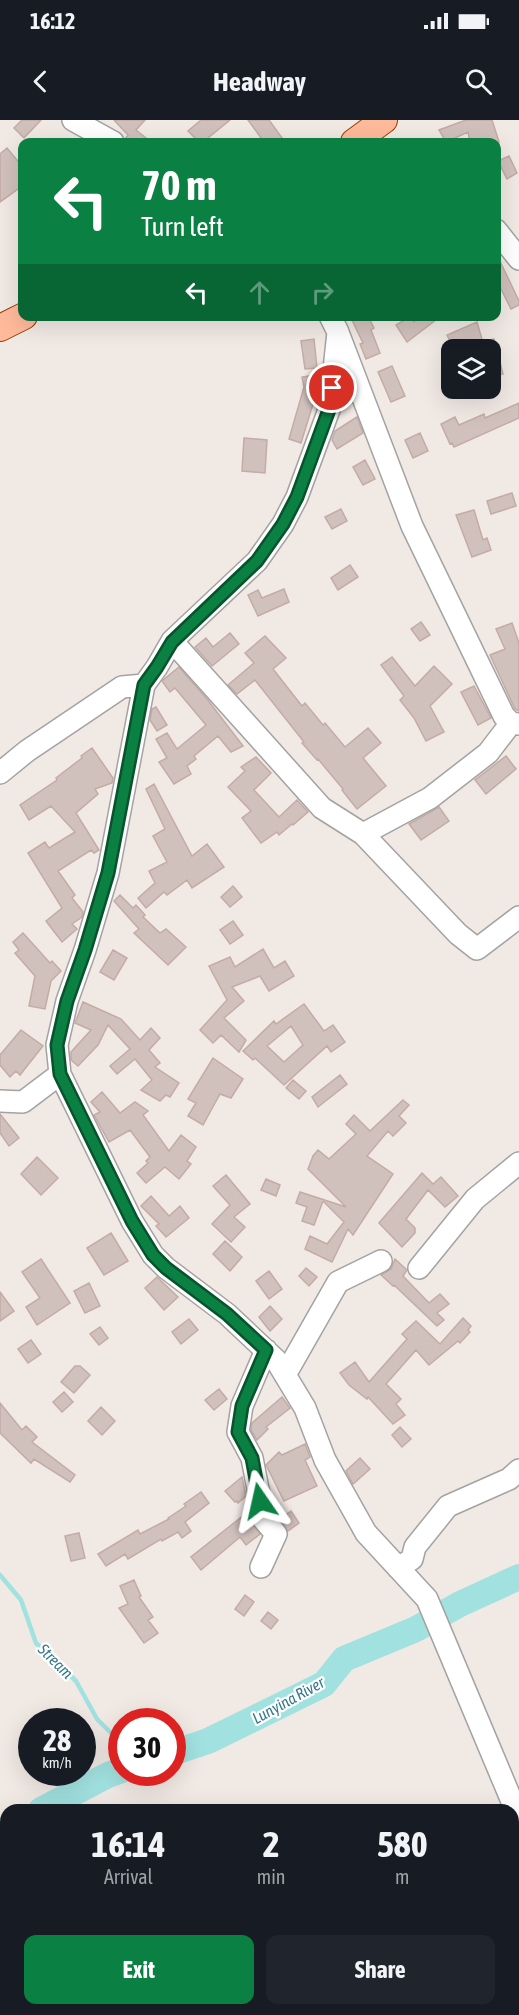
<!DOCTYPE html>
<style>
:root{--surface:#171b24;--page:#20242c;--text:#f1f3f6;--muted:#9ea1a6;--accent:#0b8043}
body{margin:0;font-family:"Asap Condensed",sans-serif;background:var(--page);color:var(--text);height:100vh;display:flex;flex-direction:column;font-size:22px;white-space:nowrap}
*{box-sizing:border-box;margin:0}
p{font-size:20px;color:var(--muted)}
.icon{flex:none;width:33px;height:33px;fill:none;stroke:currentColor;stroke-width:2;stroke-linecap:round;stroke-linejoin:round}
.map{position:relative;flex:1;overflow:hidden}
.panel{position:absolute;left:0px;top:1684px;width:519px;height:212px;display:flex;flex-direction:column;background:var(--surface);border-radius:18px 18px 0 0;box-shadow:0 6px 24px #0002}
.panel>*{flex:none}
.hud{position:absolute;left:18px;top:18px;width:483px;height:183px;border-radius:12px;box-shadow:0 6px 24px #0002;background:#0b8043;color:#fff;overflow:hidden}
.controls{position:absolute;left:441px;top:219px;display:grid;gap:12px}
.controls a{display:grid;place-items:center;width:60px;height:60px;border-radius:12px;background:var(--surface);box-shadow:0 6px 24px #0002;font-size:30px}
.speed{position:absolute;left:18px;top:1588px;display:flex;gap:12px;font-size:30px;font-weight:700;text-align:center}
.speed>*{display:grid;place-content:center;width:78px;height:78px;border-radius:50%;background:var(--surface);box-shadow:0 6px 24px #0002;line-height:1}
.speed small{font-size:15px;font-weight:400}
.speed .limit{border:9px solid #d22;background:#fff;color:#111}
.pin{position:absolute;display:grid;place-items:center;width:51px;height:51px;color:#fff;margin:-26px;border:3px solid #fff;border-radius:50%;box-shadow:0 2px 6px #0007}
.me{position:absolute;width:66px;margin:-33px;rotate:349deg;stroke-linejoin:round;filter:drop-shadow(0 0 4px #0008)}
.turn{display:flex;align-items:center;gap:21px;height:126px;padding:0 24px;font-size:27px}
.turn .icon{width:78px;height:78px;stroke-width:2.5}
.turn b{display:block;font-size:42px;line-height:51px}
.lanes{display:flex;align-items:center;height:57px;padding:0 24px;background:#0003;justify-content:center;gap:30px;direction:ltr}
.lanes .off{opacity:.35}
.eta{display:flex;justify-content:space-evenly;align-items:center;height:102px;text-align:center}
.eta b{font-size:36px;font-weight:700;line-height:42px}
.primary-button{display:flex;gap:12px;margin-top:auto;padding:12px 24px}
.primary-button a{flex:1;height:69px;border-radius:12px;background:var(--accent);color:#fff;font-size:24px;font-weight:700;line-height:69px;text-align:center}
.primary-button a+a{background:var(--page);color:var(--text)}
.status{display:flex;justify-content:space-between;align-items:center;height:42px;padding:0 30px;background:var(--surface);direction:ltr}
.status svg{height:16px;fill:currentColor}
header{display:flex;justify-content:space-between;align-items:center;height:78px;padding:0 24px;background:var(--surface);font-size:27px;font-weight:700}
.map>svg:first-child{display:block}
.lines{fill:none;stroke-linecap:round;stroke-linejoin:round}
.stream{stroke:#a1e2e0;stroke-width:4.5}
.river{stroke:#a1e2e0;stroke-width:26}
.building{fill:#d1c1bd;stroke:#c4aba5;stroke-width:1.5;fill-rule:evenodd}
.minor-casing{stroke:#a3a3a3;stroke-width:24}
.major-casing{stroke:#9a3f00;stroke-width:28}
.minor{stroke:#fff;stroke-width:21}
.major{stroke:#ffba9b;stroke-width:26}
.route-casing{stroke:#07532c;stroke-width:15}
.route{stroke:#0b8043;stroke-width:10}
.labels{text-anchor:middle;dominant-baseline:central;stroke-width:4.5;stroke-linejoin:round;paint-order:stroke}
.water-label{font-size:16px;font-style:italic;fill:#36798e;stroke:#fff}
</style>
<div class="status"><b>16:12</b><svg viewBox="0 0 49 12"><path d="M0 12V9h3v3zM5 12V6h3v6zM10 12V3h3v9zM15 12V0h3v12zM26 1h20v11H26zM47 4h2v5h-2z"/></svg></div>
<header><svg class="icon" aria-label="back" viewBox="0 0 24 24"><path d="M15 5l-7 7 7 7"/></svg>Headway<svg class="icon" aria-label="search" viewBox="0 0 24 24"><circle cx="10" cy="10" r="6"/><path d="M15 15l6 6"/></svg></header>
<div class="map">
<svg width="519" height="1895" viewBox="0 0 519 1895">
<rect width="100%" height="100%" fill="#f1e9e4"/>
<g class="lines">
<path class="stream" d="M0,1455L21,1480L36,1523L76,1561L97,1599L114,1616L122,1620
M172,1625L208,1621"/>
<path class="river" d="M172,1633L208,1621L324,1564L344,1539L416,1509L460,1484L519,1457
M41,1690L108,1655L122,1650
M0,1713L6,1709"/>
</g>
<path class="building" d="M22,0H41L24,18L14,8Z
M114,0H145L136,10L151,22H126L125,19L128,15Z
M201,0H230L203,22H199L188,11Z
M248,0H269L285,22H264Z
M466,0H492L499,22H470L468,12L446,22L439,10Z
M7,28L22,46V66L0,82V34Z
M509,36L517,53L507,59L498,41Z
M496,133L519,181V185L511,189L496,159Z
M359,196H368L374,208L371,210L380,233L366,239L360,224L363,223L352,200Z
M422,196H441L407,222L396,205L410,197L414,202Z
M477,202L485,230H461L459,222L452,225L447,215Z
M314,219L317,248L305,249L301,221Z
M494,219L503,254L490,257V220Z
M392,246L405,276L391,282L378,252Z
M314,255L317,271L301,323L289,319L304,267L302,257Z
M519,283V298L454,327L452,323L450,324L441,304L455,297L459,305L484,294L485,298Z
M357,297L363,313L337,329L332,320L335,311Z
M420,313L428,331L413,338L405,320Z
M244,318L267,320L265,353L242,351Z
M365,340L375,359L363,365L353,347Z
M512,373L516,386L491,394L487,381Z
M341,389L347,401L332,409L325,397Z
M474,390L483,420L487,418L491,430L472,437L456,395Z
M350,445L358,457L338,470L331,458Z
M284,469L289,482L258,496L248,475L258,470L262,478Z
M421,502L430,515L420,521L411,509Z
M512,503L519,523V591L515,589L490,535L505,529L496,509Z
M230,513L239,524L212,546L195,527L206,518L213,527Z
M265,516L286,538L273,549L302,586L305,583L323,605L325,603L345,627L368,608L381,623L363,638L386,666L357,689L342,670L343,669L318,639L317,640L302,623L304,622L255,560L237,574L228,565L254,543L245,533Z
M392,537L415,566L434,546L452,564L430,586L444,612L426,621L414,598L400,580L404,576L381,545Z
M179,547L207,579L243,626L231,632L218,616L194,636L196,639L187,646L191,654L174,664L159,642L167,638L156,619L167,613L177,629L206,605L175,568L170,572L162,561Z
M474,566L491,598L478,605L461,572Z
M156,587L167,605L157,611L150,600L152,589Z
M92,628L113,658L112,663L95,669L98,674L76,693L99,730L94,733L91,730L58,751L75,775L72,778L83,792L82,797L72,804L77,809L62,822L46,801L62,788L28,733L45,722L49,728L75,712L51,686L29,700L20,685L57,660L56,658L82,638L81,636Z
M506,636L516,649L486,674L475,660Z
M256,637L271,653L254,670L279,697L297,680L308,692L293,705L292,704L279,715L277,712L261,723L242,698L251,691L228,667L245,651L241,647Z
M154,664L192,736L207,724L224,747L192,768L187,760L167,775L164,772L146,788L138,778L155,763L149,751L167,742L153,716L165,709L146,669Z
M439,687L449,701L421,720L409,704Z
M233,766L242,777L230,787L221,777Z
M120,775L133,788L136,785L145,795L143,797L160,813L166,809L186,827L168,845L134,813L139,809L114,781Z
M233,801L243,815L230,824L220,810Z
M23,813L50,843L52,841L61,851L51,861L45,889L29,886L35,856L15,833L19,830L13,822Z
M263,829L274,848L285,841L294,856L269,871L260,856L232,867L244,881L224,898L246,920L239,932L221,915L213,923L200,910L227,880L209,846L230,837L235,847Z
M113,830L127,838L114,860L100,852Z
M83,882L121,899L140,920L151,908L160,918L149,930L160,943L155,947L179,963L170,977L166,975L160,981L141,970L152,960L135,939L117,954L110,946L130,929L108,905L98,925L78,946L71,940V932L91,910L75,903Z
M304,884L324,911L333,905L345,922L331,932L327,926L284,965L255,938L253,940L243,931L274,901L276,904ZM291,906L303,925L284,942L267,926Z
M21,910L43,926L20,955L16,951L10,957L0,945V935Z
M213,938L243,959L231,978L220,974L203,1005L188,996L196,983L188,979Z
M340,955L347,964L318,987L312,977Z
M293,960L306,971L299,979L286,968Z
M102,972L120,993L135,982L148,991L143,995L169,1031L181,1015L196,1027L187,1041L191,1044L179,1059L165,1047L146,1063L137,1053L148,1043L146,1041L150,1037L130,1010L109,1022L94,995L100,992L91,982Z
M403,980L409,985L399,996L406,1003L393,1016L388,1011L367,1036L393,1054L353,1115L348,1109L332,1142L305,1129L310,1116L327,1124L344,1102L323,1081L314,1105L302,1101L307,1087L296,1083L300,1072L346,1087L308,1049L313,1036L318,1030L329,1039L356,1014L346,1004L354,995L370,1011Z
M0,994L19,1018L9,1026L0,1013Z
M37,1037L58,1058L41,1075L21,1054Z
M422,1053L433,1064L441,1057L458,1076L445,1087L428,1070L406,1099L415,1108V1113L402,1127L379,1103Z
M226,1055L250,1084L234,1097L245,1107L231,1122L212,1104L230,1085L213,1066Z
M266,1059L280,1065L276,1076L261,1070Z
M151,1076L169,1096L180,1086L189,1098L166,1117L156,1106L159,1104L141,1086Z
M111,1113L128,1141L104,1155L87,1128Z
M225,1121L242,1137L230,1151L213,1134Z
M41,1139L70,1183L37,1205L26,1187L40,1178L22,1152Z
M395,1139L407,1150L403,1156L429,1183L440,1174L449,1184L437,1193L444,1200L437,1206L394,1165L393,1166L381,1155L391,1149Z
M306,1148L317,1157L309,1166L299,1156Z
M269,1151L282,1169L269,1179L256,1161Z
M157,1157L178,1177L164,1190L145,1168Z
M89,1163L100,1186L85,1193L74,1171Z
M0,1172L14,1191L0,1201Z
M270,1186L282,1199L270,1211L259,1197Z
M463,1198L471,1206L468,1210L470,1212L460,1223L458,1221L429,1245L416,1230L386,1264L401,1279L396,1284L405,1295L393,1304L368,1277L367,1279L349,1265L340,1253L355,1242L369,1262L407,1219L402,1214L416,1201L440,1224Z
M189,1199L198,1210L181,1224L172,1212Z
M100,1207L108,1218L99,1225L90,1214Z
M31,1220L41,1234L28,1243L18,1229Z
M75,1246H80L90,1255L74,1273L61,1262Z
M219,1269L227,1279L214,1290L205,1280Z
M64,1272L73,1282L62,1292L53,1282Z
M282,1277L290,1288L266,1307L268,1309L257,1320L251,1310L252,1303Z
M0,1283L22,1310L26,1306L37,1317L32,1322L75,1355L70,1362L34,1339L31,1343L0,1313Z
M101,1287L115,1301L102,1315L88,1301Z
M400,1307L411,1319L402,1327L392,1315Z
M305,1324L310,1337L305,1340L317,1366L284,1381L266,1345L279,1332L282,1335Z
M360,1338L370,1349L353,1364L346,1351Z
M242,1357L246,1376L238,1383L237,1381L235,1382L225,1371Z
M201,1372L209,1383L185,1402L191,1411L182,1418L178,1412L162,1421L161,1419L128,1439L125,1434L106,1446L98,1434L138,1410L140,1414L169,1399L168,1398L186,1386L184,1384Z
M249,1391L252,1403L260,1414L246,1425L240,1417L201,1450L191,1437Z
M291,1391L299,1403L288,1411L280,1399Z
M79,1413L85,1438L71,1441L65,1416Z
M134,1460L141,1476L139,1477L153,1497L148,1500L158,1513L144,1523L119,1488L128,1484L120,1466Z
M245,1475L254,1482L244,1496L235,1489Z
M268,1492L278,1500L271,1509L261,1501Z"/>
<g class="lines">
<g class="minor-casing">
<path id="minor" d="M73,0L113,22
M496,110L519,139
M330,196L338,212L330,287L297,377L283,404L257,441L172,521L157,547L144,565L108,753L85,830L67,881L57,925L60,954L132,1101L153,1135L166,1148L227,1194L276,1240L305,1288L325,1340L366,1413L427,1479L519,1698
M339,215L412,406L504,596L511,603L519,604
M172,521L322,688L363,714L458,814L477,829L519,797
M0,653L27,631L122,567L144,565
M363,714L430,678L488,633L511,603
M0,981L23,982L60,954
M419,1148L475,1079L519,1043
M285,1255L338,1162L381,1141
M261,1447L276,1414L264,1400L252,1338L238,1312L242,1286L266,1230
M398,1448L412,1439L415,1427L448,1386L509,1359L519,1350
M513,1855L519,1840
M495,1895L497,1890"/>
</g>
<g class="major-casing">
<path id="major" d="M354,22L384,0
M0,208L24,196"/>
</g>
<use href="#minor" class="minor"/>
<use href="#major" class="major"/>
</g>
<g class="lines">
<g class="route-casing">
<path id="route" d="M260,1381L252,1338L238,1312L242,1286L266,1230L227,1194L166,1148L153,1135L132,1101L60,954L57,925L67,881L85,830L108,753L144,565L157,547L172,522L257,441L283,404L297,377L330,287L332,268"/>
</g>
<use href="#route" class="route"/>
</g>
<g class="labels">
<g class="water-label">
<text transform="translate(56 1541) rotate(45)">Stream</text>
<text transform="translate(288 1580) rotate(-29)">Lunyina River</text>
</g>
</g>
</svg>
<div class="controls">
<a><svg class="icon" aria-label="layers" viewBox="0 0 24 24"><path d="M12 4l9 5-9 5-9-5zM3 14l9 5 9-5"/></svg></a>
</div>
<div class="speed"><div>28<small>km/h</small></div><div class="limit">30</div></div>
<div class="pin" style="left:332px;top:268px;background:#d93025"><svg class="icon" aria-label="arrive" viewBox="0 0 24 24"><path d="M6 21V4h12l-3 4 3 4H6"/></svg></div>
<svg class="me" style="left:260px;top:1381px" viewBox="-20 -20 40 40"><path d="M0-17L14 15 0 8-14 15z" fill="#0b8043" stroke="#fff" stroke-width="4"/></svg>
<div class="hud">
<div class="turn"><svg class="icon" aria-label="left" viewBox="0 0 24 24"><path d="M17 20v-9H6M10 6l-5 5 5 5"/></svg><div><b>70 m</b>Turn left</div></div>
<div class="lanes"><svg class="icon" aria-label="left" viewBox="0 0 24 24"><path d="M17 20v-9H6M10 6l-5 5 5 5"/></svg><svg class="icon off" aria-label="ahead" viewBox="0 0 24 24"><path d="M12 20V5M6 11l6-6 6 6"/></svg><svg class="icon off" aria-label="right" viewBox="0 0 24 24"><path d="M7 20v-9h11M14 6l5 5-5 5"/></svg></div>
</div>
<section class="panel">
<div class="eta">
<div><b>16:14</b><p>Arrival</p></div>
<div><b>2</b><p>min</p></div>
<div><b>580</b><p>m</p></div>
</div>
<div class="primary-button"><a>Exit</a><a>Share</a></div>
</section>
</div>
